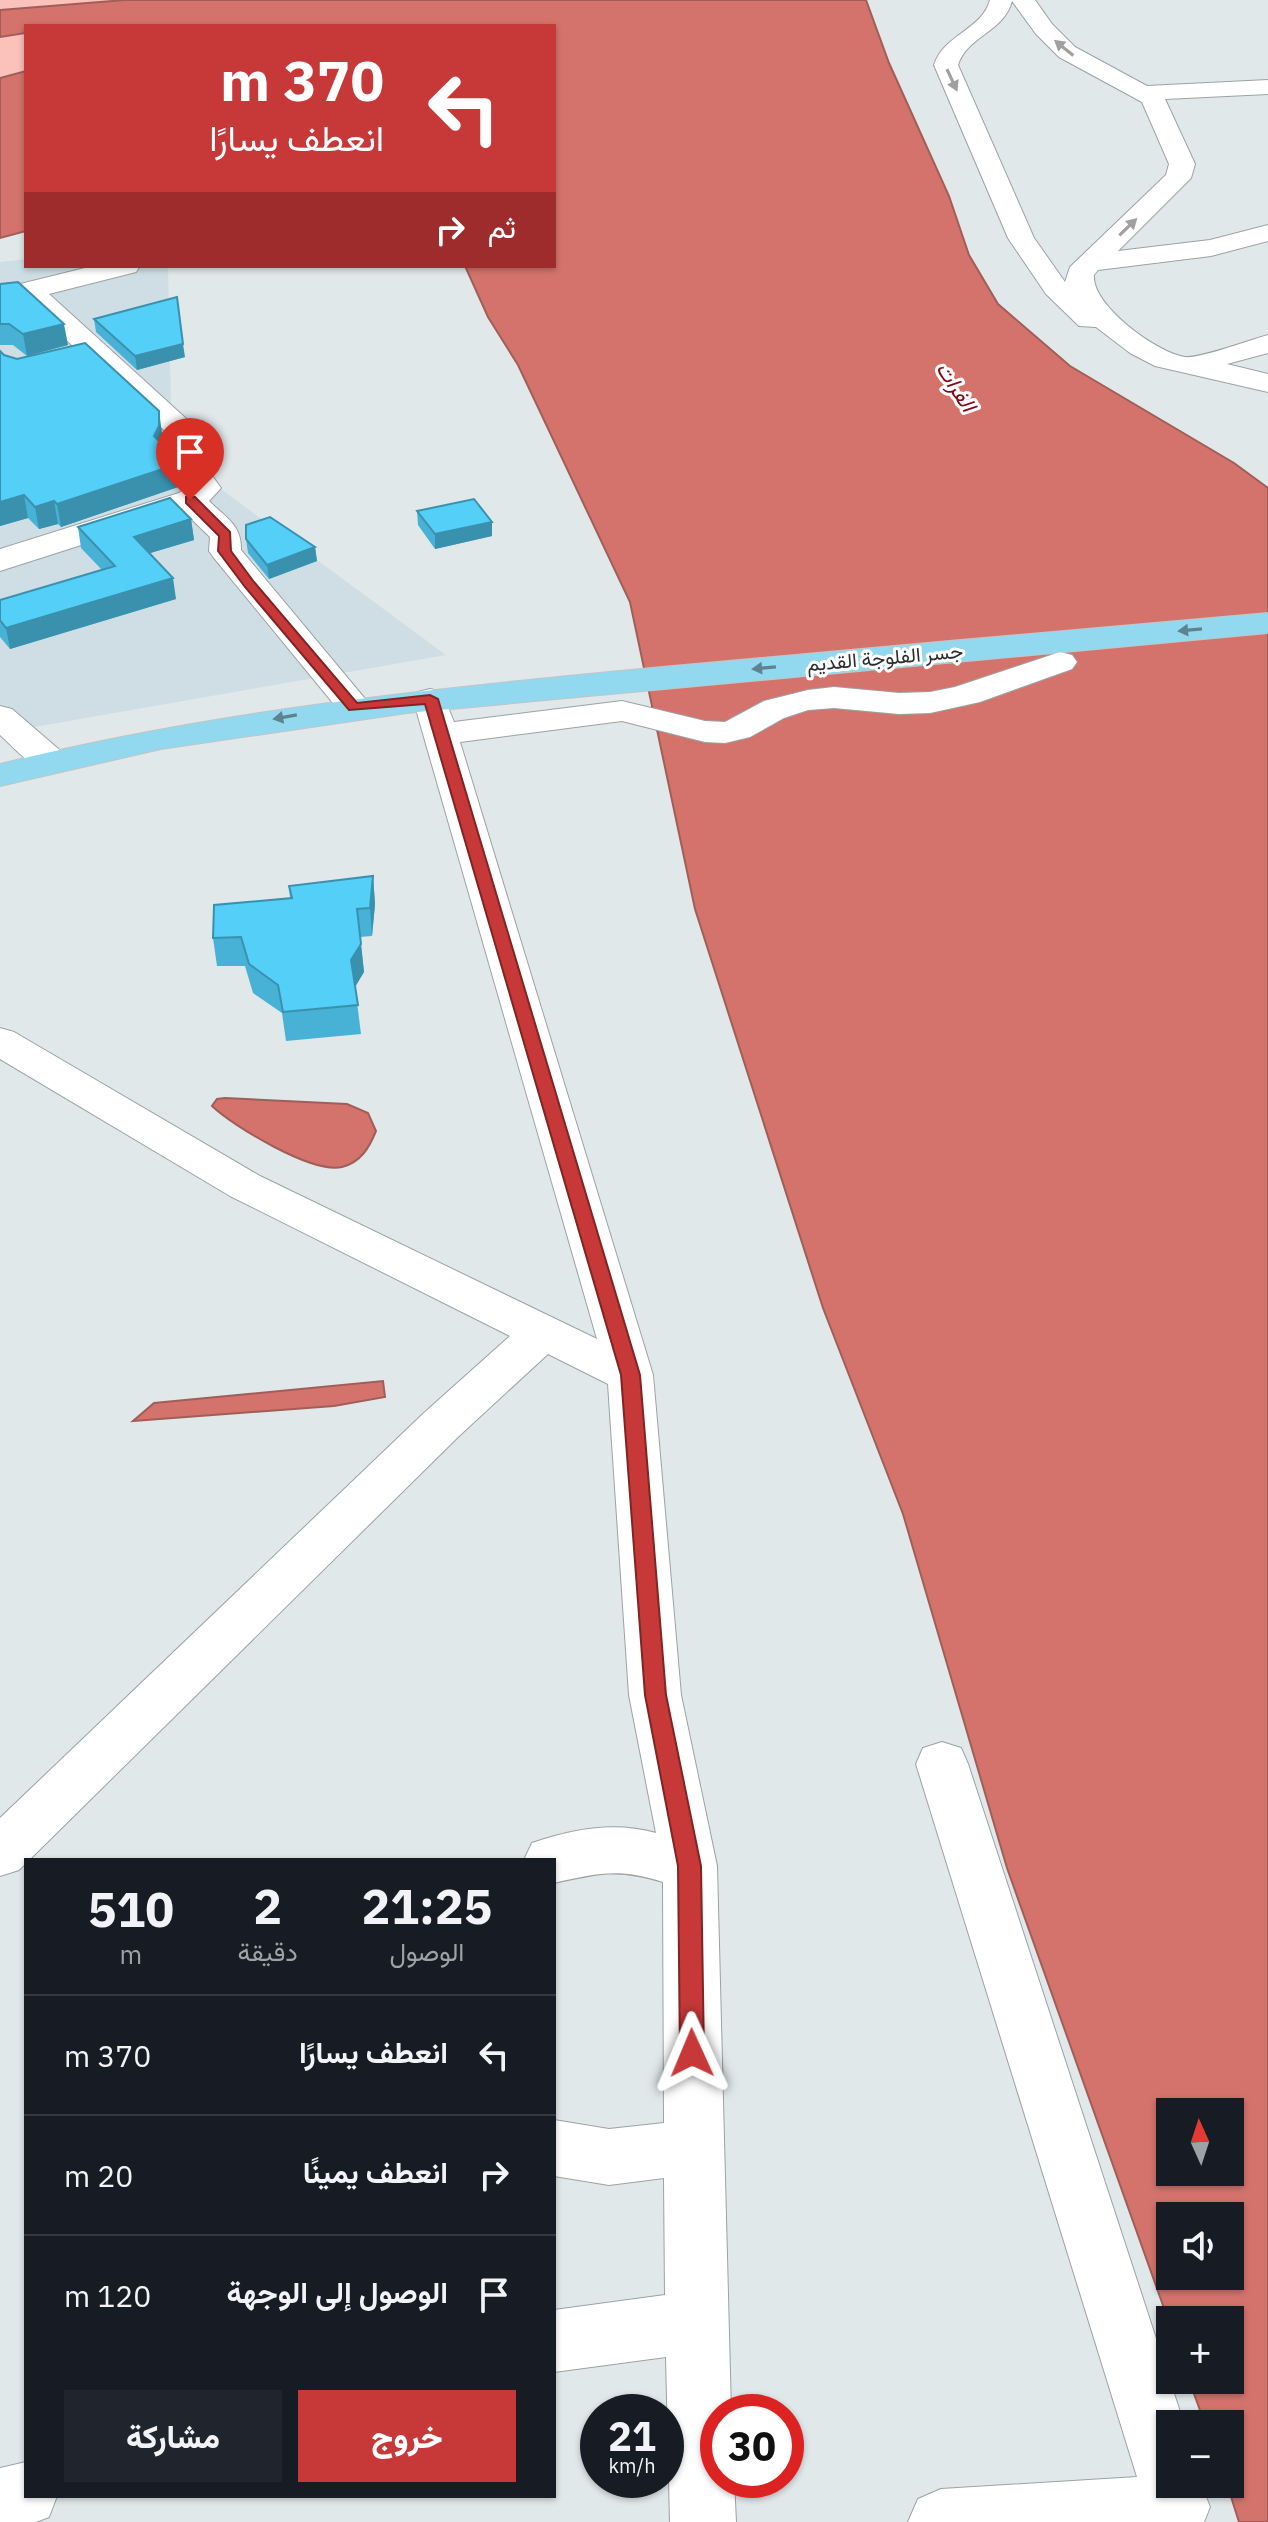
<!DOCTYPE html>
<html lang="ar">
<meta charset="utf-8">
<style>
:root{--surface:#171b24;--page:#20242c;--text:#f1f3f6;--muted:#9ea1a6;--line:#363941;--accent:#c73838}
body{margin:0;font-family:"IBM Plex Sans",Vazirmatn,sans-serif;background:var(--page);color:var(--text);direction:rtl;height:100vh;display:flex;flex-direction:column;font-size:30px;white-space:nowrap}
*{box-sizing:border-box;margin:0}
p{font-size:26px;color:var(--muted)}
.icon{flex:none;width:44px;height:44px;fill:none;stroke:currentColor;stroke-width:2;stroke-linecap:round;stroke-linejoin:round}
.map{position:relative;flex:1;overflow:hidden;direction:ltr}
.details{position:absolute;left:24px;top:1858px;width:532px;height:640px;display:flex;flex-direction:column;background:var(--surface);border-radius:0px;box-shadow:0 2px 6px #0004;direction:rtl}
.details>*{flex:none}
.top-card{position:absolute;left:24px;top:24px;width:532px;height:244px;border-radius:0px;box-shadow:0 2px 6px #0004;direction:rtl;background:#c73838;color:#fff;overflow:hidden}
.needle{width:52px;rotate:357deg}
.buttons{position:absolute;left:1156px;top:2098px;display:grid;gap:16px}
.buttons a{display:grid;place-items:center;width:88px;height:88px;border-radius:0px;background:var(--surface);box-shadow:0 2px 6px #0004;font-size:40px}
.speed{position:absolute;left:580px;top:2394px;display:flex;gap:16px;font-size:40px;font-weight:700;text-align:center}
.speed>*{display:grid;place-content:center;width:104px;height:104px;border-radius:50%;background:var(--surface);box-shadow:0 2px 6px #0004;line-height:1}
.speed small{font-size:20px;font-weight:400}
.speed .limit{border:12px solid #d22;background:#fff;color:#111}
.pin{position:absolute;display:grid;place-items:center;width:68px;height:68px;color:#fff;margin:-82px -34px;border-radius:50% 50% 50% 0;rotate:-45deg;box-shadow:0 0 8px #0007}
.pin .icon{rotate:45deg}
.me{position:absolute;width:88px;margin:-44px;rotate:359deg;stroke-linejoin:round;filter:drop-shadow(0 0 6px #0008)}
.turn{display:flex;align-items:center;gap:28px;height:168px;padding:0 40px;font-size:36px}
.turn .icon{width:104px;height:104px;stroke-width:2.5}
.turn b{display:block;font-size:56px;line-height:68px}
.then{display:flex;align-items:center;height:76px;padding:0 40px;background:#0003;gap:16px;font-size:30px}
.eta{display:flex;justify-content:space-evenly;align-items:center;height:136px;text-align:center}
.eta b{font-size:48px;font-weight:800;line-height:56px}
.action{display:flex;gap:16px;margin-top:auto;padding:16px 40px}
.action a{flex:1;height:92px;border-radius:0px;background:var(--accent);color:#fff;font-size:32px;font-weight:800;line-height:92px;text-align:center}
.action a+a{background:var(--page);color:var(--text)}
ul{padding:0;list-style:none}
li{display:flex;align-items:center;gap:24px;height:120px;padding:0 40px;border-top:2px solid var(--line)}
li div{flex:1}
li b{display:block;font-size:30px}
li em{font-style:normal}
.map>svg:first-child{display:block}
.built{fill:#cfdee4}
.green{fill:#fbc1bb}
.water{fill:#d4736c;stroke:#a15e59;stroke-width:2;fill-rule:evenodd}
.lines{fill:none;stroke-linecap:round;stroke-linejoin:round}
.minor-casing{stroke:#9ca2a4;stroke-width:2}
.major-casing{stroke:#c4c4c4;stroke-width:2}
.minor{fill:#fff;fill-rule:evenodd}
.major{fill:#92d8ef;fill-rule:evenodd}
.wall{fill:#47b2d5}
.shaded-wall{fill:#3a91ae}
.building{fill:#53cff8;stroke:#3a91ae;stroke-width:2}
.oneway{fill:#a0a0a1}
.oneway2{fill:#5e828e}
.route{fill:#c73838;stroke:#812424;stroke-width:2}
.labels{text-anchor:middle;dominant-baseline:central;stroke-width:6;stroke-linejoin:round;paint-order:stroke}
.far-street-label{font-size:20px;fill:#2b2d2e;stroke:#fff}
.far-water-label{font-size:22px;font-style:italic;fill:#840914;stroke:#fff}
</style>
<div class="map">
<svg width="1268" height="2522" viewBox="0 0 1268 2522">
<rect width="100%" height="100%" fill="#e1e8ea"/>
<path class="built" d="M26,259V266H168L172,453L446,655L0,733V262Z"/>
<path class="green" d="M0,0H125L0,10Z
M26,33V71L0,78V37Z"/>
<path class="water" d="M125,0H866L889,63L949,196L969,255L998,304L1070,366L1234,463L1268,488V2522H1239L1227,2484H1230V2424H1205L1189,2380H1230V2320H1170V2325L1007,1868L903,1514L823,1308L695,909L630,602L518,365L488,317L465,266H554V26H26V33L0,37V10ZM1170,2112H1230V2172H1170ZM1170,2216H1230V2276H1170Z
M26,71V231L0,238V78Z
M225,1098L347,1104L368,1113L376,1131C369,1148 361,1162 342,1167C313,1174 234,1127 212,1106L217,1099Z
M383,1381L385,1397L334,1406L133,1421L154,1403Z"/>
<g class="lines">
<g class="minor-casing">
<path id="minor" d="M990,0H1035L1052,24L1075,47L1147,86L1268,80V94L1165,99L1195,164L1191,178L1118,251L1210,240L1268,225V241L1211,256L1098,270L1094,275C1091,305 1157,353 1185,357C1199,359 1250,340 1268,335V353L1227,364L1268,374V392L1155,366L1130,353L1096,327L1079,326L1046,294L1008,238L934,65C944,34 982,30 990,0ZM1012,1L1036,34L1059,57L1142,102L1169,164L1166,175L1070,267L1065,282L1034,238L958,65C967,36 1004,32 1012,1Z
M93,266H140L136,272L49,294L191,423L195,429V452L221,488L209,501C225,517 242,525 241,550L366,700L371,707L366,714L354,717L342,714L214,558L209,551L210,537L184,512L0,571V549L179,493L188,486L165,452V431L23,300L0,303V289Z
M1060,652L1072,655L1077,662L1072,669L980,702L930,713L899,714L834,708L808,710L784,718L750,737L725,743L705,742L622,721L460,742L653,1375L681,1695L717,1866L731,2412H718V2480H734L736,2522H670L666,2357L554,2372V2310L665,2295L664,2178L609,2185L554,2176V2120L609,2129L664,2123L663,1882C619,1868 598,1873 554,1883V1860H524L532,1843C572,1829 615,1821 656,1833L629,1695L608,1384L548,1354L459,1436L19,1870L0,1876V1818L425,1412L510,1336L230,1196L0,1059V1028L14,1032L260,1176L597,1339L413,699L418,692L430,689L442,692L454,722L622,701L705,721L725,722L764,701L808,690L834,687L899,693L930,692L955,687Z
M0,706L12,709L63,753L68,761L63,769C35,775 19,752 0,735Z
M942,1742L961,1748L968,1764L1184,2424H1170V2484H1201L1210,2507L1204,2522H908L918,2499L941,2489L1137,2477L916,1764L923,1748Z
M26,2462V2496H57L49,2517L36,2522H0V2468Z"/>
</g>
<g class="major-casing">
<path id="major" d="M1268,613V633L407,713L161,749L0,786V764C222,709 446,687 673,666C871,648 1070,630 1268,613Z"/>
</g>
<use href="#minor" class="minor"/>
<use href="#major" class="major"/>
</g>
<path class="wall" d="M0,284L68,345L27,356L13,345H0Z
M94,319L185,357L137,370L96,332Z
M4,355L162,433V444L184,485L61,527L58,524L39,529L28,518L0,526Z
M417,511L492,522V536L435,549L418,525Z
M191,519L194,540L150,553L176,599L10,649L0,637V600L102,570L81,548L78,527Z
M246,539L315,547L317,561L269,579L248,553Z
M373,876L375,904L372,936L360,937L364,972L355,986L361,1034L286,1041L282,1013L253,993L245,966H217L213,938L290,898L289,886Z"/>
<path class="shaded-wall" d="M64,324L68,345L27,356L23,334Z
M183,344L185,357L137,370L135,356Z
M159,411L162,433V448L154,436Z
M181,463L184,485L61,527L57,504Z
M24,495L28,518L0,526V502Z
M54,501L58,524L39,529L35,507Z
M191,519L194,540L137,557L134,537Z
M492,522V536L435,549V534Z
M315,547L317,561L269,579L267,565Z
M173,578L176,599L10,649L6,628Z
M373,876L375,904L372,936L370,908Z
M361,944L364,972L354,989L351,960Z"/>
<path class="building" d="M18,282L64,324L23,334L9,324H0V284Z
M177,297L183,344L135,356L94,319Z
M85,343L159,411V426L154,436L181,463L57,504L54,501L35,507L24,495L0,502V351L4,355L17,359Z
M170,498L191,519L134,537L173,578L6,628L0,620V600L115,566L78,527Z
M474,499L492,522L435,534L417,511Z
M270,517L315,547L267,565L246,539V525Z
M373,876L370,908L357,909L361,944L351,960L358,1005L283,1012L278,985L249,964L241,937L213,938L214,905L292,898L289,886Z"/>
<defs><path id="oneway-solid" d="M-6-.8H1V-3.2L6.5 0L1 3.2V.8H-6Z" transform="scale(2)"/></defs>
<g class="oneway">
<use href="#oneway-solid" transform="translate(1064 48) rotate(-141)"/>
<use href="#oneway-solid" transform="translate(952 80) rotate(65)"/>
<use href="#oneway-solid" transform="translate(1128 227) rotate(-44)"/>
</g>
<g class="oneway2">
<use href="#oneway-solid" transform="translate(1190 630) rotate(175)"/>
<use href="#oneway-solid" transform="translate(764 668) rotate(175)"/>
<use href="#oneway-solid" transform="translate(285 717) rotate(170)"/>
</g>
<path class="route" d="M186,497H195L230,532L231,551L254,582L357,703L430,695L438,699L640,1375L666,1695L701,1866L704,2053L701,2061L692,2064L684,2061L680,2053L678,1866L645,1695L621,1375L425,704L349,710L245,587L218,551L219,536L186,503Z"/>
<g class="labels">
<g class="far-street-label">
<text transform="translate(885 657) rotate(-5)">جسر الفلوجة القديم</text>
</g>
<g class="far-water-label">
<text transform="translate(957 386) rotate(57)">الفرات</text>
</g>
</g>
</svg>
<div class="buttons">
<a><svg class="needle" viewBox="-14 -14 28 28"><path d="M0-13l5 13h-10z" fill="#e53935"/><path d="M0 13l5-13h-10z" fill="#9ea1a6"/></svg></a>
<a><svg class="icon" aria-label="sound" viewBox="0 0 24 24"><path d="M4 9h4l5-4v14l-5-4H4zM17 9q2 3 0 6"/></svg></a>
<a>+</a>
<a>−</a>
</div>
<div class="speed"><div>21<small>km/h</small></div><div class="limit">30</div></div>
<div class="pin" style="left:190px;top:500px;background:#d93025"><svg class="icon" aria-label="arrive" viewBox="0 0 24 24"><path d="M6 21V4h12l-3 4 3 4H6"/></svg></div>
<svg class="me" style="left:692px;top:2053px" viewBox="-20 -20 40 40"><path d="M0-17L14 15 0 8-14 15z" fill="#c73838" stroke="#fff" stroke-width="4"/></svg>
<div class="top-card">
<div class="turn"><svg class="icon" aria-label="left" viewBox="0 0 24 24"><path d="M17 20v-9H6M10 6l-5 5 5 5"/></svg><div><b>370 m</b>انعطف يسارًا</div></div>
<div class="then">ثم<svg class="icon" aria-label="right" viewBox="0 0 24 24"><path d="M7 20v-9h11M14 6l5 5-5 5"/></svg></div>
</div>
<section class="details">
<div class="eta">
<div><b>21:25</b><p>الوصول</p></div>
<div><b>2</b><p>دقيقة</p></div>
<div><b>510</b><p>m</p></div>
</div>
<ul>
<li><svg class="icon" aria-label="left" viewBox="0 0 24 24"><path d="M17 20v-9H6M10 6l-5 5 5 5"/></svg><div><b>انعطف يسارًا</b></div><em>370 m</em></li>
<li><svg class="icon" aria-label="right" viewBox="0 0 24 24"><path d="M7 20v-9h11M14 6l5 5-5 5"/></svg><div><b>انعطف يمينًا</b></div><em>20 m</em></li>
<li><svg class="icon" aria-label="arrive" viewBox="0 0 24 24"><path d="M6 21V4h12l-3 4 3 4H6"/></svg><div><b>الوصول إلى الوجهة</b></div><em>120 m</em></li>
</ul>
<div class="action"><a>خروج</a><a>مشاركة</a></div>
</section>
</div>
